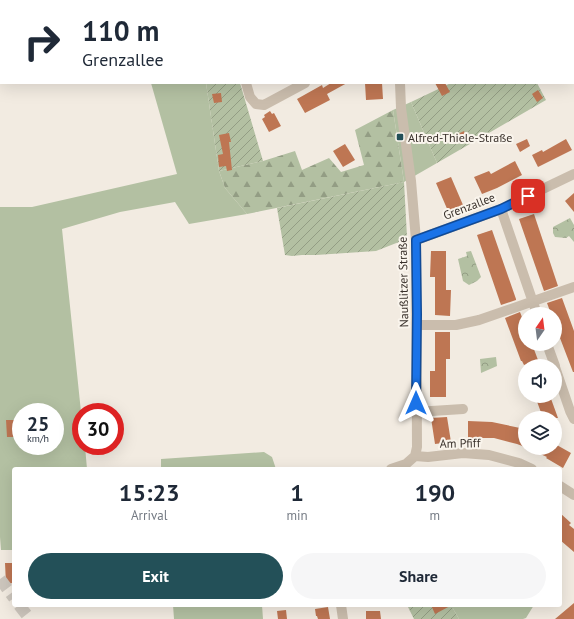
<!DOCTYPE html>
<meta charset="utf-8">
<style>
:root{--surface:#fff;--page:#f6f6f7;--text:#1f2937;--muted:#747a83;--accent:#235058}
body{margin:0;font-family:"PT Sans",sans-serif;background:var(--page);color:var(--text);height:100vh;display:flex;flex-direction:column;font-size:15px;white-space:nowrap}
*{box-sizing:border-box;margin:0}
p{font-size:13px;color:var(--muted)}
.icon{flex:none;width:22px;height:22px;fill:none;stroke:currentColor;stroke-width:2;stroke-linecap:round;stroke-linejoin:round}
.map{position:relative;flex:1;overflow:hidden}
.panel{position:absolute;left:12px;top:467px;width:550px;height:140px;display:flex;flex-direction:column;background:var(--surface);border-radius:4px;box-shadow:0 4px 16px #0002}
.panel>*{flex:none}
.guide{position:absolute;left:0px;top:0px;width:574px;height:84px;box-shadow:0 4px 16px #0002;background:#fff;color:var(--text);overflow:hidden}
.needle{width:26px;rotate:14deg}
.buttons{position:absolute;left:518px;top:307px;display:grid;gap:8px}
.buttons a{display:grid;place-items:center;width:44px;height:44px;border-radius:50%;background:var(--surface);box-shadow:0 4px 16px #0002;font-size:20px}
.speed{position:absolute;left:12px;top:403px;display:flex;gap:8px;font-size:20px;font-weight:700;text-align:center}
.speed>*{display:grid;place-content:center;width:52px;height:52px;border-radius:50%;background:var(--surface);box-shadow:0 4px 16px #0002;line-height:1}
.speed small{font-size:10px;font-weight:400}
.speed .limit{border:6px solid #d22;background:#fff;color:#111}
.pin{position:absolute;display:grid;place-items:center;width:34px;height:34px;color:#fff;margin:-17px;border-radius:8px;box-shadow:0 2px 6px #0006}
.me{position:absolute;width:44px;margin:-22px;rotate:0deg;stroke-linejoin:round;filter:drop-shadow(0 0 3px #0008)}
.turn{display:flex;align-items:center;gap:14px;height:84px;padding:0 16px;font-size:18px}
.turn .icon{width:52px;height:52px;stroke-width:2.5}
.turn b{display:block;font-size:28px;line-height:34px}
.eta{display:flex;justify-content:space-evenly;align-items:center;height:68px;text-align:center}
.eta b{font-size:24px;font-weight:700;line-height:28px}
.action{display:flex;gap:8px;margin-top:auto;padding:8px 16px}
.action a{flex:1;height:46px;border-radius:24px;background:var(--accent);color:#fff;font-size:16px;font-weight:700;line-height:46px;text-align:center}
.action a+a{background:var(--page);color:var(--text)}
.map>svg:first-child{display:block}
.grass{fill:#b3c0a2;fill-rule:evenodd}
.forest{fill:url(#forest-firs)}
.park{fill:url(#park-crowns)}
.garden{fill:url(#garden-furrows)}
.building{fill:#be7653}
.lines{fill:none;stroke-linecap:round;stroke-linejoin:round}
.highway-tunnel{stroke:#cdc6bd;stroke-width:12;stroke-dasharray:12 6;stroke-linecap:butt}
.minor{stroke:#cabdad;stroke-width:10}
.route-casing{stroke:#114b97;stroke-width:10}
.route{stroke:#1a73e8;stroke-width:7}
.poi-dot{fill:#235058;stroke:#faf5ed;stroke-width:1.5}
.labels{text-anchor:middle;dominant-baseline:central;stroke-width:4;stroke-linejoin:round;paint-order:stroke}
.poi-label{font-size:12px;fill:#39312b;stroke:#faf5ed;text-anchor:start}
.street-label{font-size:12px;fill:#39312b;stroke:#faf5ed}
</style>
<div class="map">
<svg width="574" height="619" viewBox="0 0 574 619">
<defs>
<pattern id="forest-firs" width="22" height="20" patternUnits="userSpaceOnUse"><rect width="22" height="20" fill="#b3c0a2"/><path d="M5 1l3.5 6h-7zM16 11l3.5 6h-7z" fill="#939d84"/></pattern>
<pattern id="park-crowns" width="20" height="18" patternUnits="userSpaceOnUse"><rect width="20" height="18" fill="#b3c0a2"/><path d="M2 6a3 3 0 1 1 6 0M12 15a3 3 0 1 1 6 0" fill="none" stroke="#939d84"/></pattern>
<pattern id="garden-furrows" width="10" height="10" patternUnits="userSpaceOnUse"><rect width="10" height="10" fill="#b3c0a2"/><path d="M-1 1l2-2M0 10L10 0M9 11l2-2" fill="none" stroke="#939d84"/></pattern>
</defs>
<rect width="100%" height="100%" fill="#f2ebe1"/>
<path class="grass" d="M151,83H206L219,171L225,188L247,214L189,224L175,202L120,212L62,229L81,412V446H85L87,469H14V550H1L0,537V207H32L177,174ZM21,412H55V446H21Z
M411,102L437,163L404,182L393,110Z
M264,452L272,457L276,469H161V459Z
M173,605H262L263,619H174Z
M451,605H534L526,618L523,619H459Z"/>
<path class="forest" d="M393,110L404,182L247,214L225,188L219,171L263,161L295,151L302,170L329,158L341,172L364,165L355,130Z"/>
<path class="park" d="M570,218L574,225V242L569,236L566,238L555,237L553,233V227Z
M471,251L481,277L477,281L469,285L463,281L458,259L467,256L466,252Z
M496,357L497,366L481,373L480,359Z"/>
<path class="garden" d="M206,83H240L263,161L219,171Z
M451,83H537L546,100L437,163L411,102Z
M404,182L407,237L404,240L376,251L316,255H302L292,256L285,255L277,208Z
M407,605H451L459,619H414Z"/>
<path class="building" d="M331,83H347L327,94L330,100L305,113L297,99L322,85L323,88Z
M365,83H382L383,99L366,100Z
M435,83H445L450,92L442,96Z
M538,90L543,98L537,102L532,94Z
M221,93L222,102L214,103L212,94Z
M270,111L272,114L274,113L281,126L269,132L262,119L265,117L264,115Z
M464,131L467,139L459,142L456,135Z
M229,133L231,142H229L232,170L227,171L226,166L219,167L218,155L223,154L219,135Z
M527,139L530,146L520,152L516,144Z
M566,139L572,150L538,167L532,155L542,150L543,152Z
M345,144L355,160L343,167L333,151Z
M515,161L522,175L497,188L482,194L474,177L489,171L491,174Z
M451,177L463,205L448,211L436,183Z
M574,193V212L565,201Z
M534,214L558,286L544,291L519,219Z
M492,230L516,299V300L501,305L477,235Z
M431,251H446V290H451L450,316L435,315V277H430Z
M562,298L574,331V372H573L555,325V314H551L547,303Z
M520,312L525,325V344H532L538,360L524,365L522,361H521L505,318Z
M435,332H450V359H446V397H430V371H435Z
M535,396H550L558,418H543Z
M447,417L451,442L435,444L431,418Z
M6,420H14L15,437H7Z
M468,421L492,422L525,429V447L517,444L494,438H468Z
M555,444L571,453L563,468L546,458L547,457L527,448H555Z
M560,513L571,523L569,525L574,529V552L560,540Z
M5,563H14L13,583L6,584Z
M574,603V619H555Z
M431,605H452L435,614Z
M328,607L330,619H318L317,616H316L315,609Z
M286,610L287,619H278L277,611Z
M366,611H380L381,619H366Z"/>
<g class="lines">
<path class="highway-tunnel" d="M0,579L14,598
M19,605L30,619"/>
<path class="minor" d="M222,0V1
M395,0V1
M453,1L455,0
M246,83L250,97L256,104L264,105L305,83
M400,83L401,108L411,181L416,240L417,447L415,456
M501,209L537,314
M416,240L501,209L574,174
M417,325H456L479,320L574,287
M547,344L555,366
M555,367L570,411L574,419
M416,412L463,409
M391,469L406,464L415,456L428,457L463,453L489,455L519,463L532,469
M560,486L574,495
M341,605L343,619"/>
</g>
<g class="lines">
<g class="route-casing">
<path id="route" d="M416,403L417,314L416,240L501,209L528,196"/>
</g>
<use href="#route" class="route"/>
</g>
<rect class="poi-dot" x="396" y="133" width="8" height="8" rx="2"/>
<g class="labels">
<g class="poi-label">
<text x="408" y="137">Alfred-Thiele-Straße</text>
</g>
<g class="street-label">
<text transform="translate(469 206) rotate(-21)">Grenzallee</text>
<text transform="translate(403 282) rotate(-91)">Naußlitzer Straße</text>
<text transform="translate(460 443) rotate(-1)">Am Pfiff</text>
</g>
</g>
</svg>
<div class="buttons">
<a><svg class="needle" viewBox="-14 -14 28 28"><path d="M0-13l5 13h-10z" fill="#e53935"/><path d="M0 13l5-13h-10z" fill="#747a83"/></svg></a>
<a><svg class="icon" aria-label="sound" viewBox="0 0 24 24"><path d="M4 9h4l5-4v14l-5-4H4zM17 9q2 3 0 6"/></svg></a>
<a><svg class="icon" aria-label="layers" viewBox="0 0 24 24"><path d="M12 4l9 5-9 5-9-5zM3 14l9 5 9-5"/></svg></a>
</div>
<div class="speed"><div>25<small>km/h</small></div><div class="limit">30</div></div>
<div class="pin" style="left:528px;top:196px;background:#d93025"><svg class="icon" aria-label="arrive" viewBox="0 0 24 24"><path d="M6 21V4h12l-3 4 3 4H6"/></svg></div>
<svg class="me" style="left:416px;top:403px" viewBox="-20 -20 40 40"><path d="M0-17L14 15 0 8-14 15z" fill="#1a73e8" stroke="#fff" stroke-width="4"/></svg>
<div class="guide">
<div class="turn"><svg class="icon" aria-label="right" viewBox="0 0 24 24"><path d="M7 20v-9h11M14 6l5 5-5 5"/></svg><div><b>110 m</b>Grenzallee</div></div>
</div>
<section class="panel">
<div class="eta">
<div><b>15:23</b><p>Arrival</p></div>
<div><b>1</b><p>min</p></div>
<div><b>190</b><p>m</p></div>
</div>
<div class="action"><a>Exit</a><a>Share</a></div>
</section>
</div>
